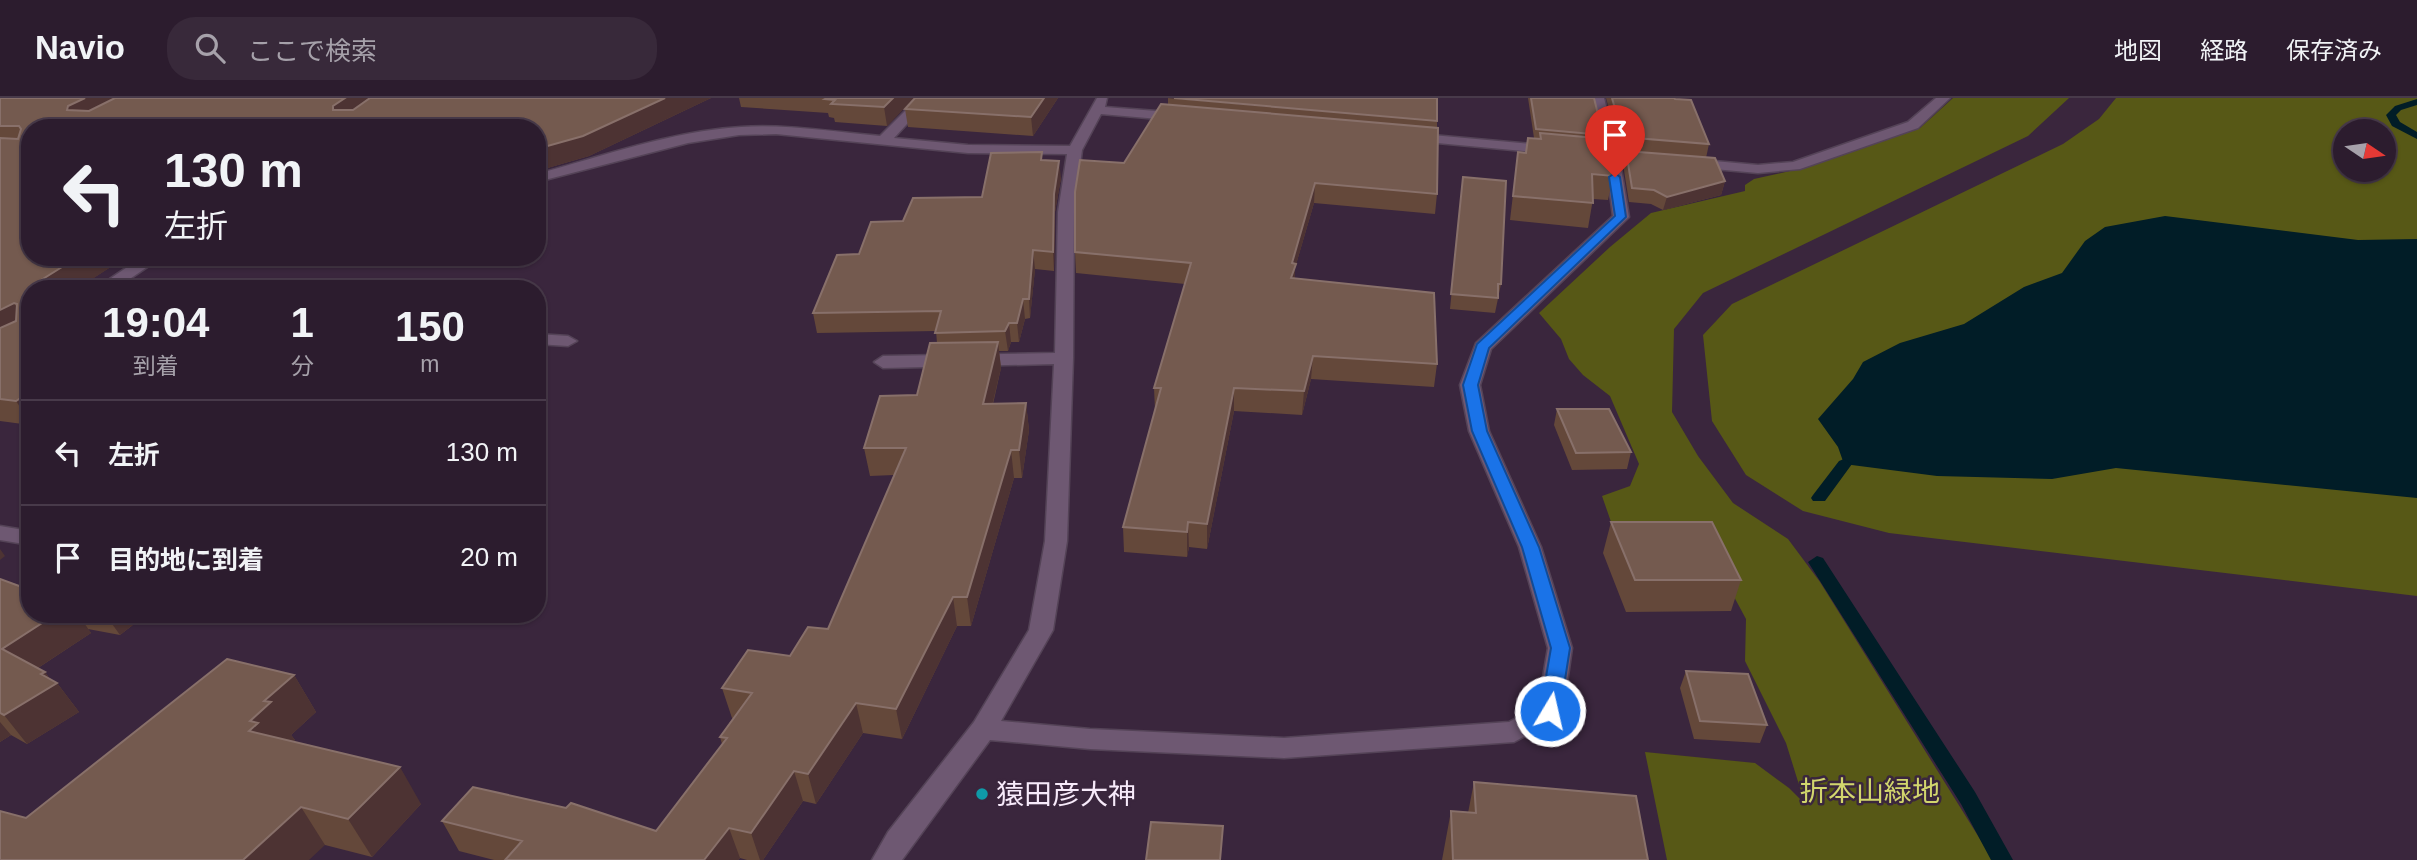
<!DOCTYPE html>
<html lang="ja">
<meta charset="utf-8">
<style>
:root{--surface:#2c1c2e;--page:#38293a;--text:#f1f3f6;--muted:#a6a1aa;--line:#483a4a}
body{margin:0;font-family:Helvetica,"Noto Sans JP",sans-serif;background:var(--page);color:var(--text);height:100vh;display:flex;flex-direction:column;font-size:26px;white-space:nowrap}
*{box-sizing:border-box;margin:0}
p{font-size:23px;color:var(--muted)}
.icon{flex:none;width:38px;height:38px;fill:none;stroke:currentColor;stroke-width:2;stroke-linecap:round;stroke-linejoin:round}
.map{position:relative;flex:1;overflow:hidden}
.panel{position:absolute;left:21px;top:182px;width:525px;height:343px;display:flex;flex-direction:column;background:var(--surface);border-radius:28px;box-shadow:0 2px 5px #0004,0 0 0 2px var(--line)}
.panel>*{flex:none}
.hud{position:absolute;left:21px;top:21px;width:525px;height:147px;border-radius:28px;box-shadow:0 2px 5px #0004,0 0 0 2px var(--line);background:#2c1c2e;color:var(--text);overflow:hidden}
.needle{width:46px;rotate:103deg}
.tools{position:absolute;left:2333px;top:21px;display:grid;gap:14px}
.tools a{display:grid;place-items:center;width:63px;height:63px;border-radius:50%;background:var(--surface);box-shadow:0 2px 5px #0004,0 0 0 2px var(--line);font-size:35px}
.pin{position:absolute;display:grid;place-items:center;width:60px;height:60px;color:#fff;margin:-72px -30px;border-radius:50% 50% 50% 0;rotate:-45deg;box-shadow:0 0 7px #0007}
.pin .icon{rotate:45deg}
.me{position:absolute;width:77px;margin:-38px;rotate:9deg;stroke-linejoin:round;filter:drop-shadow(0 0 5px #0008)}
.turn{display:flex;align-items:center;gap:24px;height:147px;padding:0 28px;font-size:32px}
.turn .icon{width:91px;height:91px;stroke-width:2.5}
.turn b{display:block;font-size:49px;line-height:60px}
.eta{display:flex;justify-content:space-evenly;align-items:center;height:119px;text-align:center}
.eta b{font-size:42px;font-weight:600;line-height:49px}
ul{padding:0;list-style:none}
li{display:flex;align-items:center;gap:21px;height:105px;padding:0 28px;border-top:2px solid var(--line)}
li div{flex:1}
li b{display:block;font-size:26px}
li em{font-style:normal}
header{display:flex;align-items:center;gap:42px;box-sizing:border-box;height:98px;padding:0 35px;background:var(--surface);border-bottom:2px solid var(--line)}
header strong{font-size:33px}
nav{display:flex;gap:38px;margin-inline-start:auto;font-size:24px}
.search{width:490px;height:63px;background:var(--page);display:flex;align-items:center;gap:18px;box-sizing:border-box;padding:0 24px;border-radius:28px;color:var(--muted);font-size:26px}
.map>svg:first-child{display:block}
.green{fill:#575816;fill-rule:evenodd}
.water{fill:#011d27}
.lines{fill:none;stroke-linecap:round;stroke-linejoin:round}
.stream{fill:#011d27;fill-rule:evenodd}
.minor-casing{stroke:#544357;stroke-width:3}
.minor{fill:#6e5872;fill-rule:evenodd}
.wall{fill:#64483a}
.shaded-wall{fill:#4d3333}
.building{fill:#745a4f;stroke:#88706a;stroke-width:2}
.route{fill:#1a73e8;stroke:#114b97;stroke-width:2}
.culture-dot{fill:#0f9aa8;stroke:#3a263d;stroke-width:2.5}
.labels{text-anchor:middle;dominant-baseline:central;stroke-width:5;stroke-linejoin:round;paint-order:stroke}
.near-park-label{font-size:28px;fill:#d2d66d;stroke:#3a263d}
.near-poi-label{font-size:28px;fill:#f7eafa;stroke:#3a263d;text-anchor:start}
</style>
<header>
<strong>Navio</strong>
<div class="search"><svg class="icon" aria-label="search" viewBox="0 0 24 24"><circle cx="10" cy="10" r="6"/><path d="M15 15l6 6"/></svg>ここで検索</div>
<nav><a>地図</a><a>経路</a><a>保存済み</a></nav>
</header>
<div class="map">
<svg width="2417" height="762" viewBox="0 0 2417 762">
<rect width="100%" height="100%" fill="#3a263d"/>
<path class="green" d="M1953,0H2069L2028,38L1703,195L1674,231L1672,314L1698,358L1733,405L1788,441L1820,484L1993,762H1667L1645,654L1755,665L1789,690L1805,706L1786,645L1745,563L1746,521L1725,482L1617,441L1602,398L1630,388L1639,366L1610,298L1583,277L1569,261L1561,241L1539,215L1610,149L1651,115L1745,93V87L1754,81L1790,73L1920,30Z
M2116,0H2417V498L1889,435L1803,413L1746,377L1712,323L1703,237L1732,206L2063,46L2099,21ZM2345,33H2384V72H2345Z"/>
<path class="water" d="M2165,118L2358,142L2417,141V400L2116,370L2052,381L1937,378L1844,366L1838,349L1818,321L1853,281L1863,264L1900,245L1964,226L2024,189L2062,175L2085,143L2105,129Z"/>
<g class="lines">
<path class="stream" d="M2417,1V7L2401,12L2396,17L2400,24L2417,34V41L2392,28L2386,17L2395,8Z
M1844,361L1852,366L1825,403H1813L1811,400L1813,397L1839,363Z
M1817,458L1823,460L1975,694L2013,762H1991L1961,706L1808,464Z"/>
<g class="minor-casing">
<path id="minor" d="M918,0H931L894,40L968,47L1070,48L1097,0H1107L1105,9L1182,15L1189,19L1182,23L1101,16L1082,52L1074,114L1073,260L1067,443L1053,532L1001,623L1090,631L1284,640L1509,624L1538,608L1548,550L1519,449L1469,333L1460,287L1476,245L1613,118L1605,58L1592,0H1604L1619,58L1629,119L1491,251L1480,287L1489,333L1541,449L1572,550L1563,613L1559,620L1514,644L1284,660L1090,651L990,642L902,762H872L888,734L974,624L1029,532L1045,443L1054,266L883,270L874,264L883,258L1055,255L1058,114L1067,56L968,55L776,36L739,37L688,45L537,84V76C603,58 672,33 741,29C787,26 834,34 880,38Z
M1936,0H1950L1918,30L1800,71L1758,75L1692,69L1685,65L1692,61L1758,67L1793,64L1908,24Z
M1410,35L1555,48L1562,52L1555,56L1405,42V36Z
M142,159H162L115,191H95Z
M537,236L568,238L577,243L568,248L537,246Z
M0,428L30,433V447L0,442Z"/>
</g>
<use href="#minor" class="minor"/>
</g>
<path class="wall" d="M0,0H711L589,58L537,73V30H30V159H126L81,188L30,191V327L0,323Z
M739,0H914L887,28L835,24L834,20L829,19L828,15L741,9Z
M915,0H1058L1033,38L908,29L905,11Z
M1168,0L1437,23V96L1435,116L1314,105L1295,170V180L1437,266L1434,289L1311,281L1302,317L1234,313L1207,451L1189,449L1187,459L1124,454L1123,429L1155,312L1154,290L1185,186L1076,175L1075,154L1124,65L1168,6Z
M1528,0H1594L1603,37L1602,41L1613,78L1608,102L1593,101L1588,130L1510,122L1518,54L1526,55L1528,40H1534Z
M1606,0H1674L1709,46L1706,60L1620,52Z
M1626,53L1725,83L1721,97L1663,112L1651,106L1629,104L1623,66Z
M1043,62L1061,80L1055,114L1054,173L1035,171L1030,220L1025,221L1019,244H1011L1008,253H999L1001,270L993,306L1026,305L1029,332L1022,380H1014L971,528H957L902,641L863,635L816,706L803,703L763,762H747L740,760L738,762H494L459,753L442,723L656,733L722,646L720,639L733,620H732L722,590L790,558L828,531L894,377L870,378L864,350L917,297L937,245L936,233L817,235L813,215L859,156L903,123L982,99Z
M1463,79L1501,186L1495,215L1450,211Z
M1557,311L1631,354L1627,371L1572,372L1554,327Z
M1611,424L1741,482L1731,513L1626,514L1603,455Z
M0,481L30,516H147L120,537L88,531L91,535L38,570L45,574L50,581L57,585L79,614L27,646L11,637L0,644Z
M1686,573L1767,627L1760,645L1694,641L1680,590Z
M294,577L316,614L291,637L295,642L293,643L421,706L372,759L325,747L26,720Z
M1474,684L1648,762H1442L1451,713L1468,715Z"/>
<path class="shaded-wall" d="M85,0H135L79,28L67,12L68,8Z
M345,0H380L341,26L333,8Z
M665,0H711L589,58L537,73V51Z
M893,0H914L887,28L884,9Z
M1044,0H1058L1033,38L1031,19Z
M258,23L261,30H246Z
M1059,63L1061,80L1055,114L1054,173L1053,154L1054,96Z
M1725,83L1721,97L1663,112L1667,99Z
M1315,85L1314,105L1295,170V187L1290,202L1292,165Z
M1033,152L1035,171L1030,220L1029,201Z
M78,159H126L77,191L38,184Z
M1023,201L1025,221L1019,244L1017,225Z
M14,205L29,229L0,243V212Z
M1009,225L1011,244L1008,253L1005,233Z
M998,244L1001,270L986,333L983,306Z
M1313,258L1311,281L1302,317L1304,293Z
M1234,290V313L1207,451V426Z
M30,294V324L16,303Z
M1026,305L1029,332L1022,380L1019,352Z
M1011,352L1014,380L971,528L967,499Z
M1188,424L1189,449L1187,459V434Z
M0,451L5,458L0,462Z
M953,499L957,528L902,641L896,611Z
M56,516H78L91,535L24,579L2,551Z
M105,516H147L120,537Z
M45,574L54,587L57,585L79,614L27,646L4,617L41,576Z
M294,577L316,614L291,637L295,642L278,657L249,633L250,623L264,603Z
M856,605L863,635L816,706L808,676Z
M0,624L11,637L0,644Z
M400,669L421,706L372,759L348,721Z
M794,673L803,703L763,762H760L751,735Z
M301,709L325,747L309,762H243Z
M729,730L740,760L738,762H704Z"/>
<path class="building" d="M0,0H85L68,8L67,12L89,13L115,0H345L333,8V12H353L370,0H665L583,38L537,51V30H405V29L258,23L246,30H30V159H78L38,184L111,191H30V294L16,303L0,301V230L16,223L17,206L14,205L0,212V40L18,41L21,31L19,28H0Z
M827,0H893L884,9L831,6L835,2L825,1Z
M915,0H1044L1031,19L905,11Z
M1174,0H1437V23Z
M1531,0H1594L1603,37L1536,31Z
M1612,0H1674L1675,1L1691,2L1709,46L1623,39Z
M1161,6L1438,30L1437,96L1315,85L1292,165L1296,166L1291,180L1434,195L1437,266L1313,258L1304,293L1234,290L1207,426L1188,424L1187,434L1123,429L1161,290H1154L1191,165L1075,154V94L1080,62L1124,65Z
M1540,35L1607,41L1613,78L1592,76L1593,105L1513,98L1518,54L1526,55L1528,40L1541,41Z
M1626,53L1715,60L1725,83L1667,99L1654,92L1632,90Z
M1042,54L1041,62L1059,63L1054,96L1053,154L1033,152L1029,201H1023L1017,225H1009L1005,233L935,235L941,213L813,215L837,157L859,156L871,124L903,123L913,100L982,99L991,55Z
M1463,79L1506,83L1501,186H1498V200L1451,196Z
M998,244L983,306L1026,305L1019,352H1011L967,499H953L896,611L856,605L808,676L794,673L751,735L729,730L704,762H505L522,743L442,723L473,689L566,710L571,705L656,733L727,640L720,639L752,595L722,590L748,552L790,558L808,529L828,531L906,350H864L880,298L917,297L930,245Z
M1557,311H1609L1631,354L1576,355Z
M1611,424H1712L1741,482H1635Z
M0,481L30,492V516H56L2,551L45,574L41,576L57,585L4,617L0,615Z
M227,561L294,577L264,603L271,604L250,623L258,625L249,633L400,669L348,721L301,709L243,762H0V713L26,720Z
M1686,573L1748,576L1767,627L1700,623Z
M1474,684L1636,698L1648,762H1453L1451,713L1476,715Z
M1151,724L1223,728L1220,762H1146Z"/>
<path class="route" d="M1615,75L1620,79L1626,119L1489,250L1478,287L1487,333L1539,449L1570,550L1560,613L1557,618L1550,621L1543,618L1540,613L1551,550L1522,449L1472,333L1463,287L1477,246L1615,118L1609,79Z"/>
<circle class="culture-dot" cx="982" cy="696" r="7"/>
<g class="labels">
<g class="near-park-label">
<text x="1870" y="693">折本山緑地</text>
</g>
<g class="near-poi-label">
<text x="996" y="696">猿田彦大神</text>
</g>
</g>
</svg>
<div class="tools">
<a><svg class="needle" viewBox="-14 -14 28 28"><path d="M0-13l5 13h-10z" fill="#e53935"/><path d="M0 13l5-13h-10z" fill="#a6a1aa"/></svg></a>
</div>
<div class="pin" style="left:1615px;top:79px;background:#d93025"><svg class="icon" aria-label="arrive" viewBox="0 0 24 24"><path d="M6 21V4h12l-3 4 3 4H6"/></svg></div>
<svg class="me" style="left:1550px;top:613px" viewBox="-20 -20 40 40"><circle r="17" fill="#1a73e8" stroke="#fff" stroke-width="3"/><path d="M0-11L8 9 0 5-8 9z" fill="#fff"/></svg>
<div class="hud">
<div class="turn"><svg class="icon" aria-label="left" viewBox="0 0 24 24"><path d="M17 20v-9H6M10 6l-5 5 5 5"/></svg><div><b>130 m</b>左折</div></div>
</div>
<section class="panel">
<div class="eta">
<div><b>19:04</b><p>到着</p></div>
<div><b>1</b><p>分</p></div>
<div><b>150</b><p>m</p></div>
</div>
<ul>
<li><svg class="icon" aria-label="left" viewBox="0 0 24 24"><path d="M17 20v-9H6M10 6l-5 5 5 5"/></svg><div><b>左折</b></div><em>130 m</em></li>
<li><svg class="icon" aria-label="arrive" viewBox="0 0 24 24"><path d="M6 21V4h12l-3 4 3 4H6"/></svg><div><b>目的地に到着</b></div><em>20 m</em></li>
</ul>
</section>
</div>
